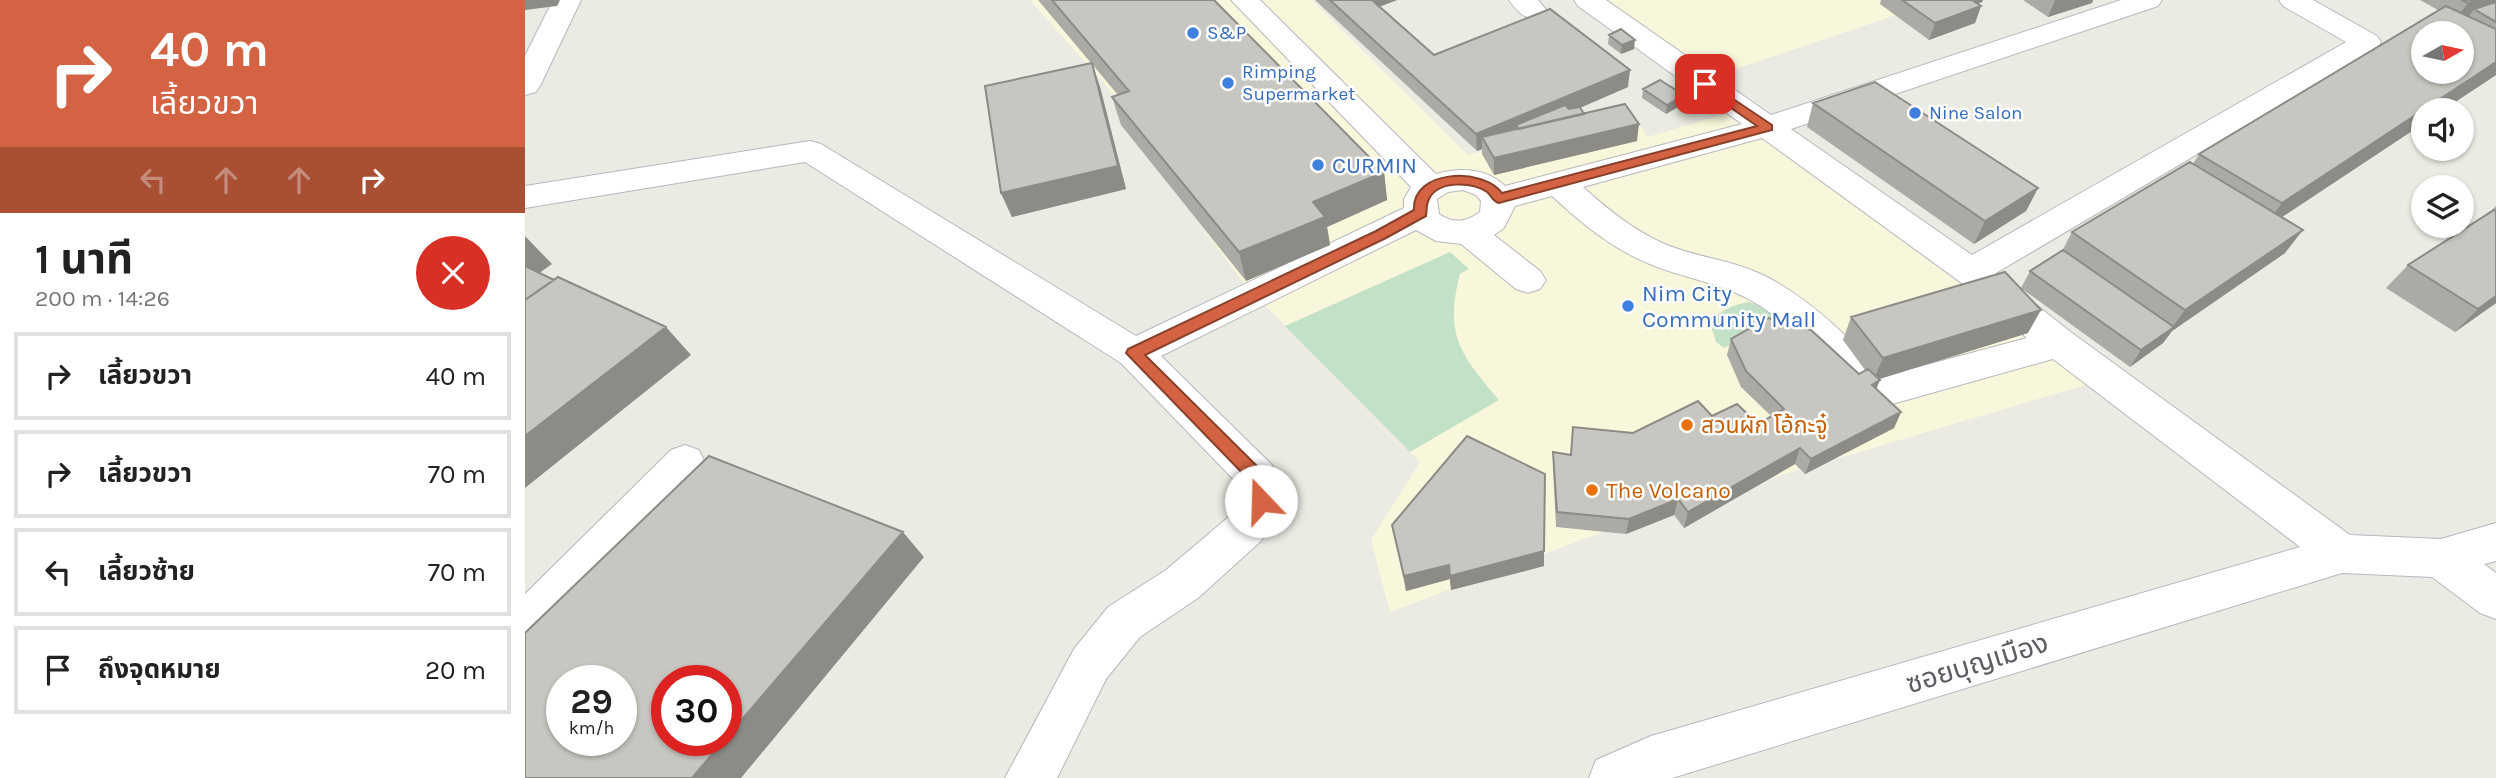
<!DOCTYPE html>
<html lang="th">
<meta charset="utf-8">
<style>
:root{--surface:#fff;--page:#f2f2f2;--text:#222;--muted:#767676;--line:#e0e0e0}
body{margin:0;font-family:Karla,"Noto Sans Thai",sans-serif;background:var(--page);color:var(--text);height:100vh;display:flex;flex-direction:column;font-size:26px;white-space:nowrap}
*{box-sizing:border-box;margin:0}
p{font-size:23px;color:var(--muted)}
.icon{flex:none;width:38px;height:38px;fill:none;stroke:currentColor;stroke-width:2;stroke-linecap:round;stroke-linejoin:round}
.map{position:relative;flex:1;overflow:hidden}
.side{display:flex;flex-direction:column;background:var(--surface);width:525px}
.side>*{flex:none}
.banner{background:#d36342;color:#fff;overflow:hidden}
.needle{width:46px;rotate:81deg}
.tools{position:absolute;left:1886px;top:21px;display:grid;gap:14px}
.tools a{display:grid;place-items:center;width:63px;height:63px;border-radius:50%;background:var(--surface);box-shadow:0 2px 5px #0004;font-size:35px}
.speed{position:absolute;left:21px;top:665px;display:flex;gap:14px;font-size:35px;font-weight:700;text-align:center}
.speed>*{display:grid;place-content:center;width:91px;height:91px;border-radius:50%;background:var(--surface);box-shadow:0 2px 5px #0004;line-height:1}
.speed small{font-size:18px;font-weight:400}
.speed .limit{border:10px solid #d22;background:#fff;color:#111}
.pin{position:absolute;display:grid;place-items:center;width:60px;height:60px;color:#fff;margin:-30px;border-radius:14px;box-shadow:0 4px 10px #0006}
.me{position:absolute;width:77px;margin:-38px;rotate:339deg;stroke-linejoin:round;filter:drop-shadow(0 0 5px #0008)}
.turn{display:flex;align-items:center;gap:24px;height:147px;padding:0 35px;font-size:32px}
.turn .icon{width:91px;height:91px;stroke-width:2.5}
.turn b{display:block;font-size:49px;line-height:60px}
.lanes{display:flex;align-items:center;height:66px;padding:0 35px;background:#0003;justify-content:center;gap:35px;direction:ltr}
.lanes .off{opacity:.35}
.round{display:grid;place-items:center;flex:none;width:74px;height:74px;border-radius:37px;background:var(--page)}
.headline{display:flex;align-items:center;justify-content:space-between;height:119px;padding:0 35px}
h1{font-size:42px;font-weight:700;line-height:52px}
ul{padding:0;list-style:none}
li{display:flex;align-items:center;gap:21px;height:88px;margin:0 14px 10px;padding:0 21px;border:4px solid var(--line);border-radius:0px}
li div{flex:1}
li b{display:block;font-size:26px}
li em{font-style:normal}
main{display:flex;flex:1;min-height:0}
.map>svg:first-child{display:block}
.commercial{fill:#f9f7db}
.green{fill:#c3e1c7}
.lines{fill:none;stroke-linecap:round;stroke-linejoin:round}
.minor-casing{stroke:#b6b7bc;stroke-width:2}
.minor{fill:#fff;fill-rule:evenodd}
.wall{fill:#acaaa5}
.shaded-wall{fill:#8c8b86}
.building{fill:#c8c6c0;stroke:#8c8b86;stroke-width:2;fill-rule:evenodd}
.route{fill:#d36342;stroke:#89402b;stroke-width:2}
.shop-dot{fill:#3f7fe0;stroke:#fff;stroke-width:2.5}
.food-dot{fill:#e8710a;stroke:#fff;stroke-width:2.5}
.labels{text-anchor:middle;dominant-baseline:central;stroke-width:5;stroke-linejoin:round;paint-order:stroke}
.far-shop-label{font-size:19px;fill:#366cbe;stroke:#fff;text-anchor:start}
.shop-label{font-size:23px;fill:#366cbe;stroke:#fff;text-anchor:start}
.food-label{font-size:23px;fill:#c56008;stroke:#fff;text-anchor:start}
.near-street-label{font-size:28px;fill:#5c5d62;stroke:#fff}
</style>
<main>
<section class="side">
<div class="banner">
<div class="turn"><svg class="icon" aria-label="right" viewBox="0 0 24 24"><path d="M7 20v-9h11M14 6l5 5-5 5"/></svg><div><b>40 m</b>เลี้ยวขวา</div></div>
<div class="lanes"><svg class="icon off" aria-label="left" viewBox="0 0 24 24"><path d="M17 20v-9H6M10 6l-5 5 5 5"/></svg><svg class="icon off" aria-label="ahead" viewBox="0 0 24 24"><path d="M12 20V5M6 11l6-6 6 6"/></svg><svg class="icon off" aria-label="ahead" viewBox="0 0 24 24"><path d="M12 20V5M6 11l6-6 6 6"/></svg><svg class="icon" aria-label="right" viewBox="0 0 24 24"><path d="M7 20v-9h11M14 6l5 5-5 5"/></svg></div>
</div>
<div class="headline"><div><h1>1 นาที</h1><p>200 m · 14:26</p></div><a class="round" style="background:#d93025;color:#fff"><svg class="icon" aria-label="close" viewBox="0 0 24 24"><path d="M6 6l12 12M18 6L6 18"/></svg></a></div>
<ul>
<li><svg class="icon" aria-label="right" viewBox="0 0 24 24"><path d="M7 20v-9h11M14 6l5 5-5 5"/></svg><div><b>เลี้ยวขวา</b></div><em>40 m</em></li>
<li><svg class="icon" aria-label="right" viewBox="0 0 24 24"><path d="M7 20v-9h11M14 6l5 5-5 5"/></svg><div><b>เลี้ยวขวา</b></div><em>70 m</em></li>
<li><svg class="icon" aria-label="left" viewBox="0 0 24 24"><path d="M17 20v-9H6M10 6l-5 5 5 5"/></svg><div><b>เลี้ยวซ้าย</b></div><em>70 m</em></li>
<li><svg class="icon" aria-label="arrive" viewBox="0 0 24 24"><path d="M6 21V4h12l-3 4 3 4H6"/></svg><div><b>ถึงจุดหมาย</b></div><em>20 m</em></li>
</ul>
</section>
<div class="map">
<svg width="1971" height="778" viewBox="0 0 1971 778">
<rect width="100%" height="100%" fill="#ecebe3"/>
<path class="commercial" d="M505,0H787L943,155L1108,115L1123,137L1206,112L1567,383L1128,513L865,612L846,540L895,462L721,286L597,121L608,116Z
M1074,0H1415L1181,79Z"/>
<path class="green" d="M925,252L944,269L935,274C919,335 935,354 974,400L885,452L760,326Z
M1224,302L1235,305L1276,331L1239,327L1199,348L1191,342L1185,323C1193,311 1210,304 1224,302Z"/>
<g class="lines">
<g class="minor-casing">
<path id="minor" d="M28,0H56L15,86L11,92L0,95V56Z
M706,0H735L911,174C935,167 962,168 980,186L1217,124L1053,6L1049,0H1081L1246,115L1596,0H1637L1633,6L1266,129L1447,255L1821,42L1758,6L1754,0H1788L1852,36L1856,42L1852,48L1471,273L1547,333L1825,535L1916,539L1971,523V561L1959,564L1971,573V619L1955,613L1907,577L1817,573L1147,778H1064L1071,760L1126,736L1775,547L1528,359L1353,408C1327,400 1310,370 1290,352C1274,336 1256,320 1237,307C1202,284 1165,280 1127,265C1089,250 1057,224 1027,196L990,206L979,228L969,235L1015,271L1021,280L1015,289L1003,293L991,289L936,244L911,241L891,230L636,356L747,465L753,477L757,501L736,541L673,598L615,637L581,679L532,778H480L549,649L583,607L641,570L706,515L715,500L713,484L596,363L280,162L0,208V186L285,141L296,144L611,336L879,208V199L886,187ZM1237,138L1434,281L1502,338L1360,376C1325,339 1288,301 1242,277C1215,263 1185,259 1156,250C1118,238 1087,213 1058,187ZM938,190L951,195L956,201L955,212C941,222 929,224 914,214L912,199L923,192Z
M984,0H1013L1022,11L1018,17C1001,21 994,14 984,0Z
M160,445L174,450L180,462L174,474L16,639L0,645V594L146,450Z"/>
</g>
<use href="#minor" class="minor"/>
</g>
<path class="wall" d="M513,0H689L859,172L862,200L802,227L805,245L721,281L596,125L587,97L593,95L567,64L575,87L601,189L487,217L476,193L566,63Z
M790,0H872L854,7L909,55L1103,87L1055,108L1059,114L1112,141L969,175L957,154V149L952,151Z
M1356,0H1458L1457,2L1452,4L1456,6L1450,23L1404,40L1355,4Z
M1498,0H1568L1567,3L1523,17Z
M1895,0H1971V75L1918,110H1899V123L1757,217L1760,253L1647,331L1638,343L1605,367L1496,288L1505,271L1537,251L1547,232L1668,164L1674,154L1913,10Z
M1084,35L1109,49L1096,54L1083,44Z
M1118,89L1159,95L1158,104L1141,114L1117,98Z
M1288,103L1513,188L1501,211L1449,244L1282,127Z
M1971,206V303L1930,332L1861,288L1883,265L1966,211Z
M1326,317L1503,333L1354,379L1351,389L1376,412L1369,428L1280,474L1270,464L1159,528L1149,515L1101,534L1031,527L1028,468V452L1046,455L1108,433L1187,416L1233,424L1246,416L1216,387L1202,355L1206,339L1334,374L1340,370L1318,340Z
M867,525L1019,566L926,590L925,579L881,591Z"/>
<path class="shaded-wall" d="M0,0H35L32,6L0,10Z
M841,0H872L843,11Z
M1436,0H1458L1457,2L1432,11Z
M1530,0H1568L1567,3L1523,17Z
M1953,0H1971V7L1949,9L1944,16L1930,20L1943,3Z
M1456,6L1450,23L1404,40L1410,23Z
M1110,40L1109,49L1096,54L1097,45Z
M1971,62V75L1918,110H1899V123L1736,231L1757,203Z
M567,63L575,87L601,189L487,217L476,193Z
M1105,70L1103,87L996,133L991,125V135L957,137V149L952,151L951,134Z
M1159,95L1158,104L1141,114L1142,105Z
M1114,124L1112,141L969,175V158Z
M859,172L862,200L802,227L805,245L721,281L714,252L788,202Z
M1513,188L1501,211L1449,244L1460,221Z
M1778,230L1760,253L1647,331L1638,343L1605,367L1616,350L1646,329L1660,310Z
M0,236L27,264L0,283Z
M1971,296V303L1930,332L1953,309Z
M1516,310L1503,333L1348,381L1358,358Z
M141,327L166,355L0,488V436Z
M1355,380L1348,397L1347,385Z
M1376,412L1369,428L1280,474L1286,459Z
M1275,448L1270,464L1159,528L1163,512Z
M1153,499L1149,515L1101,534L1104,519Z
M378,532L399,557L216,778H167L199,740H201V738Z
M1019,551V566L926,590L925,579L881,591L879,576L924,565Z"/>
<path class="building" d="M527,0H689L859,172L788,202L800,217L714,252L587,97L604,91Z
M805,0H847L909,55L1025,9L1105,70L951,134Z
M1377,0H1447L1456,6L1410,23Z
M1937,0H1953L1943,3Z
M1971,2V22L1949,9Z
M1921,6L1971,29V62L1757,203L1674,154ZM1899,33H1937V72H1899Z
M1096,29L1110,40L1097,45L1084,35Z
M567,63L593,166L476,193L460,86Z
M1135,80L1159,95L1142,105L1118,89Z
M1350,82L1513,188L1460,221L1288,103Z
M1100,104L1114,124L969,158L957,137Z
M1040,105L1044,109L1055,107L1059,114L994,129L991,125Z
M1665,162L1778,230L1660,310L1547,232Z
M1969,210L1971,211V296L1953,309L1883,265Z
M1538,250L1649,327L1616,350L1505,271Z
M0,266L29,280L0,300Z
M1480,272L1516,310L1358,358L1326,317Z
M33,277L141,327L0,436V300Z
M1243,318L1286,330L1334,374L1343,369L1355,380L1347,385L1376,412L1286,459L1275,448L1163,512L1153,499L1104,519L1032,512L1028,452L1046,455L1048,427L1108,433L1173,401L1187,416L1212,404L1233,424L1259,409L1221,371L1206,339Z
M942,436L1020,474L1019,551L925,576L924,565L879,576L867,525Z
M184,456L378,532L201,738V681H142V740H199L167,778H0V633ZM37,681H96V740H37Z"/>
<path class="route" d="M1180,80L1247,125V130L974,203C967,201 967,196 962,192C947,182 913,180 904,199C901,205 902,210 901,216L861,238L620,355L738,472L745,501L742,506L736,508L730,506L724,480L601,353L603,349L851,231L889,210C887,169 958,167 977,193L1232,126L1176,87L1174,84Z"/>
<g class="shop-dot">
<circle cx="668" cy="33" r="7"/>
<circle cx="703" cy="83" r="7"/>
<circle cx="1390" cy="113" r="7"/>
<circle cx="793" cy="165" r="7"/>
<circle cx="1103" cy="306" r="7"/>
</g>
<g class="food-dot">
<circle cx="1162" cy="425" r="7"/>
<circle cx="1067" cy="490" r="7"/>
</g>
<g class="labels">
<g class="far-shop-label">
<text x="682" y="33">S&amp;P</text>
<text x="717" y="72">Rimping<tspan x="717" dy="22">Supermarket</tspan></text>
<text x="1404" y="113">Nine Salon</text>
</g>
<g class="shop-label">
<text x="807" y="165">CURMIN</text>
<text x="1117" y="293">Nim City<tspan x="1117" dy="26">Community Mall</tspan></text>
</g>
<g class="food-label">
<text x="1176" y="425">สวนผัก โอ้กะจู๋</text>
<text x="1081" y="490">The Volcano</text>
</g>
<g class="near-street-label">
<text transform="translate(1452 663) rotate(-17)">ซอยบุญเมือง</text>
</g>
</g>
</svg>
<div class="tools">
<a><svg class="needle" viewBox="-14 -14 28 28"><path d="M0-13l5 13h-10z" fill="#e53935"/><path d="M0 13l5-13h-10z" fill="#767676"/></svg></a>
<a><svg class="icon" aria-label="sound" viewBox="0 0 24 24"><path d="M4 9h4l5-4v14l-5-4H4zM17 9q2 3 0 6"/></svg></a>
<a><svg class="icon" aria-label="layers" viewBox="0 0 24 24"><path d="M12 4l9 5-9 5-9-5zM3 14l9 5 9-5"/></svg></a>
</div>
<div class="speed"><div>29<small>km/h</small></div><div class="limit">30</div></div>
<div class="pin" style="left:1180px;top:84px;background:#d93025"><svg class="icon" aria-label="arrive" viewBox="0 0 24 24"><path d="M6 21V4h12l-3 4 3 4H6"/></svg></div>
<svg class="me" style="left:736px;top:501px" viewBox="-20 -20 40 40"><circle r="19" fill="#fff"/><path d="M0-13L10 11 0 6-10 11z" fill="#d36342"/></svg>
</div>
</main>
